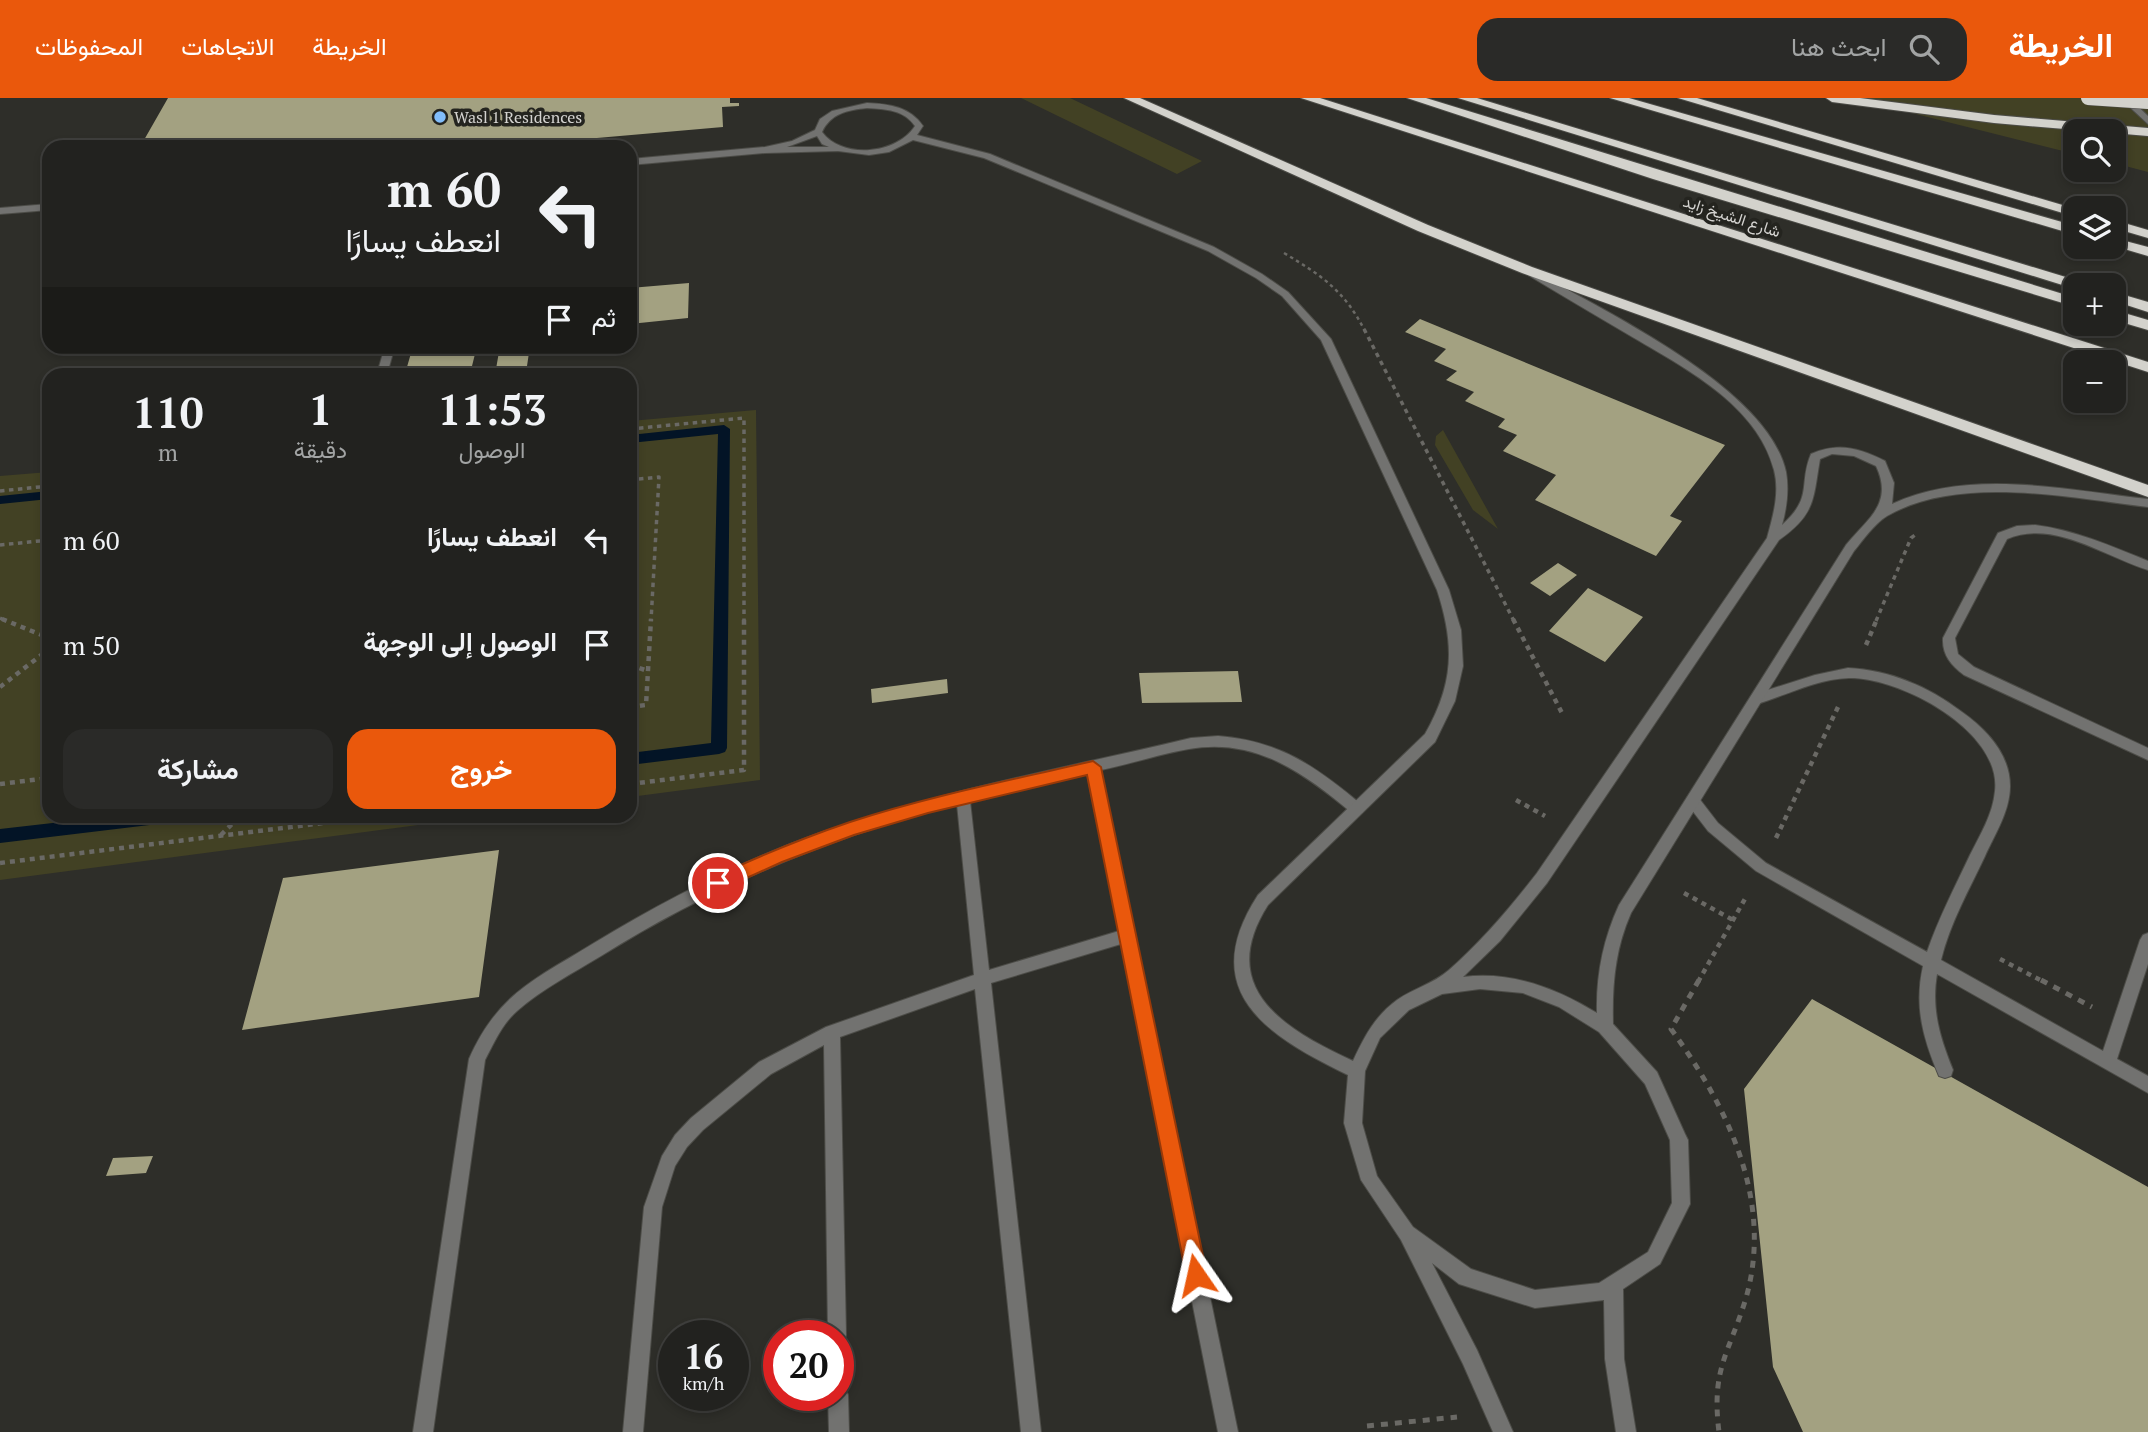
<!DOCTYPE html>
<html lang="ar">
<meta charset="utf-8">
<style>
:root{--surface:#22221f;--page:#2a2a28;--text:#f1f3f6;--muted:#a2a4a4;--line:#3f3f3d;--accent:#ea580c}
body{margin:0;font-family:"PT Serif",Vazirmatn,serif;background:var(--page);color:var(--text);direction:rtl;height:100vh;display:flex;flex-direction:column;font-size:26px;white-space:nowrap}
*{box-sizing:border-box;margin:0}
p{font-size:23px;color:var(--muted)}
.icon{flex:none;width:38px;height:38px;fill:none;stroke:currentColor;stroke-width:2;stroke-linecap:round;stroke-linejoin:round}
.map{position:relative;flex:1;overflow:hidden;direction:ltr}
.panel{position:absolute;left:42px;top:270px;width:595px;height:455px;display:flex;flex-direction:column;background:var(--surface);border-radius:21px;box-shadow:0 4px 10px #0003,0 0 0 2px var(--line);direction:rtl}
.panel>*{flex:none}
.hud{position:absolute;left:42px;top:42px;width:595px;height:214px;border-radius:21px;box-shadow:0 4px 10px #0003,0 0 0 2px var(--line);direction:rtl;background:#22221f;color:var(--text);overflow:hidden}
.tools{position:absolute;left:2063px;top:21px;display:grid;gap:14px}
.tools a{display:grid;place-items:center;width:63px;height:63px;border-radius:14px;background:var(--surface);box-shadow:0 4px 10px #0003,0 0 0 2px var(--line);font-size:35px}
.speed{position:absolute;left:658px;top:1222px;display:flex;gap:14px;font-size:35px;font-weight:700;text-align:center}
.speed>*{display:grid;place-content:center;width:91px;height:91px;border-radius:50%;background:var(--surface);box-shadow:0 4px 10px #0003,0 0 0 2px var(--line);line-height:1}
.speed small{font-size:18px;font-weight:400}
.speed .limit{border:10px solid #d22;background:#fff;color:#111}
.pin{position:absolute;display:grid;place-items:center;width:60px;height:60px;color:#fff;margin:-30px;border:4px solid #fff;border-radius:50%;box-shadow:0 2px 7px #0007}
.me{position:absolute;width:77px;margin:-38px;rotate:349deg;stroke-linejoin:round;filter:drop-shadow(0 0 5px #0008)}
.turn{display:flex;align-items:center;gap:24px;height:147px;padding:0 21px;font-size:32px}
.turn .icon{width:91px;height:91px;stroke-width:2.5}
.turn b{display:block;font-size:49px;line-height:60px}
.then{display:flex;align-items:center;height:66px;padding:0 21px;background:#0003;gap:14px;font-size:26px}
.eta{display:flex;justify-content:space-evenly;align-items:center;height:119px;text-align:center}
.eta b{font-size:42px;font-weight:700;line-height:49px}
.button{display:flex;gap:14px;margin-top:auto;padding:14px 21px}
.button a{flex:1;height:80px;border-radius:21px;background:var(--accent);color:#fff;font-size:28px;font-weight:700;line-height:80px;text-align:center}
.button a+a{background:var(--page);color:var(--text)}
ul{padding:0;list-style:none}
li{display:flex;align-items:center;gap:21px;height:105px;padding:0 21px}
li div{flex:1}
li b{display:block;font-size:26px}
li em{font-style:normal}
header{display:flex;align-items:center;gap:42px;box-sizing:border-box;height:98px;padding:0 35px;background:var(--accent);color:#fff}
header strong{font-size:33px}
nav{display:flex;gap:38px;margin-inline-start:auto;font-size:24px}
.search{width:490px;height:63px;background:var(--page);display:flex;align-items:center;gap:18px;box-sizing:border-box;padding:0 24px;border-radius:21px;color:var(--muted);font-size:26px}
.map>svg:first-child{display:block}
.green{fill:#424124}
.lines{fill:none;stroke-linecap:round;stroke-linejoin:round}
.stream{fill:#031426;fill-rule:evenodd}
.building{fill:#a3a181}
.lane-casing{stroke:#4c4c47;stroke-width:2}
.street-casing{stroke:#4c4c47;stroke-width:2}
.highway-casing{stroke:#4c4c47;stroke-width:2}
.path-far3{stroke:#6a6965;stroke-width:2.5;stroke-dasharray:3.5 3.5;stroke-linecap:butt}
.path-far2{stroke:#6a6965;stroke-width:3.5;stroke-dasharray:4.5 4.5;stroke-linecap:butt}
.path-far1{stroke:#6a6965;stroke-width:4.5;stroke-dasharray:5 5;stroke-linecap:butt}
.path{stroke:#6a6965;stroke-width:5;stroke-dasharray:7 7;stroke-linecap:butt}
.lane{fill:#727270;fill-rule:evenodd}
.street{fill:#727270;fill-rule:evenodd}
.highway{fill:#d3d2cc;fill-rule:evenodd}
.highway-bridge-casing{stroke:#4c4c47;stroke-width:15;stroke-linecap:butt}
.highway-bridge{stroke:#d3d2cc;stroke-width:14}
.route{fill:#ea580c;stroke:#983908;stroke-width:2}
.poi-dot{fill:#81bdfa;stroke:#24241f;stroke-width:2.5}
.labels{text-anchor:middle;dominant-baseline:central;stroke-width:7;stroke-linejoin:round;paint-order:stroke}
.far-poi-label{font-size:16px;fill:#d4d3d0;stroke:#24241f;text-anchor:start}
.far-street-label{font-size:16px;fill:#d4d3d0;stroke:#24241f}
</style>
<header>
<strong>الخريطة</strong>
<div class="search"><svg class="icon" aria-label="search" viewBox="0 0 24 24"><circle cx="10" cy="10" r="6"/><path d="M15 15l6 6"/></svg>ابحث هنا</div>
<nav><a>الخريطة</a><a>الاتجاهات</a><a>المحفوظات</a></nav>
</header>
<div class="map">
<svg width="2148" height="1334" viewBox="0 0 2148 1334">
<rect width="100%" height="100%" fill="#2e2e29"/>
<path class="green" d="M1021,0H1070L1202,63L1177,76Z
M1852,0H2148V74L2114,65V33H2076L2075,56Z
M756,312L760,682L630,699V323Z
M1443,332L1498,431L1473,412L1435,347L1436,338Z
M49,374V718H487L0,782V378Z"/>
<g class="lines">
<path class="stream" d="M724,327L730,331L727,650L725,654L719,656L630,667V655L711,645L718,336L630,345V337Z
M49,393V401L0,406V398Z
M114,718H174L172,723L166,725L0,745V731Z"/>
</g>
<path class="building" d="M168,0H730V5H739V8L722,9L723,29L493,49H140Z
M689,185L688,220L630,226V190Z
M1420,221L1725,347L1670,418L1682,423L1656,458L1535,402L1556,377L1503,353L1517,337L1498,329L1505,321L1465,303L1474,294L1446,282L1457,273L1434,263L1446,251L1405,234Z
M413,248H477L470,276H405Z
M500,248H530L527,268L496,271Z
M579,270V276H529V275Z
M1558,465L1577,477L1550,498L1530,485Z
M1588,490L1643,519L1605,564L1549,533Z
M1238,573L1242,604L1142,605L1139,575Z
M947,581L948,595L872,605L871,591Z
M499,752L479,899L242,932L283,780Z
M1812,901L2148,1089V1334H1803L1773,1269L1744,991Z
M153,1058L146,1075L106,1078L113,1060Z"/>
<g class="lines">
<g class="lane-casing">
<path id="lane" d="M2120,0H2129L2148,18V26Z
M385,248H395L387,276H377Z
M2035,427C2075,432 2111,448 2148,463V472C2103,458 2054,421 2007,441L1955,540L1958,556L1974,569L2148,650V662L1964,577C1951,567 1942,557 1943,540L1998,435L2017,428Z
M1848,570C1890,572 1929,589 1962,614C1986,631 2010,656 2010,688C2010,713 1995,736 1985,758C1969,792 1950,825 1941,862L2103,953L2140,842L2143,837L2148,835V866L2117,961L2148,978V995L1937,876C1931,911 1940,940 1953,972L1951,978L1945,980L1939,978C1923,941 1914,908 1923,868L1756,773L1708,733L1688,707L1686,703L1688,699H1698L1718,725L1766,765L1927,854C1938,821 1955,789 1970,757C1980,737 1993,716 1995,693C2002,633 1900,579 1849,580C1817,581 1787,597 1757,606L1750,601L1752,597L1815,577Z
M1218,638C1280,643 1315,668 1362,707L1364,711L1362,715H1352C1304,675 1255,639 1189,651C1160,656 1130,666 1101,672L1238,1334H1218L1121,846L991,885L1041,1334H1021L975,891L840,939L846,1237L844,1244L838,1246V1237H828L824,947L771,976L703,1032L687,1049L675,1068L662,1109L643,1334H623L644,1109L662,1058L675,1037L691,1020L759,964L826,929L974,877L957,706C829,739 713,788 601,858C573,875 542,891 517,913C502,926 494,945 485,962L433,1334H413L469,961C498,895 536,881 594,845C665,802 739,764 817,736C939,693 1066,670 1191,640ZM1087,675L1119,833L989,872L970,703Z
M838,1287L845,1290L848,1297L849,1334H829L828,1297H838Z"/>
</g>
<g class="street-casing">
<path id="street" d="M867,5C890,6 910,9 923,28L917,37L990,56L1214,149L1262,176L1288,194L1331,241L1449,492L1461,532L1463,568L1455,603L1435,644L1268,807C1215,890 1284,931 1353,963C1364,939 1375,918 1397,902C1414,890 1433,886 1449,872C1482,843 1510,810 1537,775L1767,440C1773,418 1780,395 1774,372C1757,306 1683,269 1629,237C1595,217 1561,197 1528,177V173H1534C1605,214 1768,290 1786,374C1789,392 1787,409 1782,427C1814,398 1798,387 1811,356C1838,344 1860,350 1885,363L1894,385L1892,406C1970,370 2066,392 2148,401V409C2069,400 1960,376 1887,418C1874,426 1864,441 1854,453L1631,815C1615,851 1612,887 1613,926L1657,974L1685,1036L1688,1042L1690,1106L1660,1166L1623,1191L1624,1261L1636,1334H1616L1605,1261L1604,1202L1535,1210L1459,1186L1432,1165L1477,1252L1513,1334H1493L1463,1266L1401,1142L1361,1082L1344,1025L1348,977C1268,938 1195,894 1258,797L1425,636C1454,585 1455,547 1437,492L1321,242L1282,198L1256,180L1208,153L984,60L913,42L889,54L869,57L838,53L765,55L630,67V61L765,49L792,43L815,32L820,21L832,13ZM867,10C886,11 904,12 915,28C897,56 843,62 822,34C831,15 848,12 867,10ZM817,38L822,46L829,49H787ZM1832,356L1854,358L1876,368C1894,406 1867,421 1846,447L1619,807C1603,842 1596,877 1597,915C1556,890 1512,873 1463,879L1500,843L1547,785L1779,442C1816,416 1813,401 1820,361ZM1480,891L1523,895L1559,909L1599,934L1645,986L1670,1042L1672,1105L1648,1154L1599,1185L1535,1192L1471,1171L1413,1129L1377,1078L1362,1025L1365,973L1380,940L1409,912L1442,896Z
M49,106V112L0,116V110Z"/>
</g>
<g class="highway-casing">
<path id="highway" d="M1124,0H1140L1428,127L1532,169L2148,387V399L1522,175L1418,133Z
M1301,0H1320L2148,264V274Z
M1407,0H1426L2076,200V209L1653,81Z
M1458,0H1477L2082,184L2084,187L2072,190Z
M1610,0H1629L2076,128V137Z
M1678,0H1697L2076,111V119Z
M1826,0H1860L1994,17L2148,30V38L1994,25L1832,4Z
M2114,122L2148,132V140L2114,130Z
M2114,140L2148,149V158L2114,148Z
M2114,194L2148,204V214L2114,203Z
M2114,212L2148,222V232L2114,222Z"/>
</g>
<path class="path-far3" d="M1284,155C1322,178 1344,192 1365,233"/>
<path class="path-far2" d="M1364,231L1514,523
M630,331L744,320V523
M630,382L659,379L651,523
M0,393L49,388
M0,447L49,442
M0,520L6,523
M1876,523L1911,440L1915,437"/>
<path class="path-far1" d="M2,521L49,540
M1513,521L1562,615
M1866,547L1877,521
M630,567L648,573
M0,589L49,551
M630,609L646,607L651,521
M0,686L49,680
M630,686L744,672V521
M1516,702L1545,718
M221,737L240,718
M1776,740L1838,609
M0,765L380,718
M1684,795L1733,822
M2000,861L2044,884
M1698,884L1746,799"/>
<path class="path" d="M1699,882L1671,931C1727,1008 1774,1102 1746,1200C1729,1256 1711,1270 1719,1334
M2041,882L2092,909
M1367,1328L1457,1319"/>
<use href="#lane" class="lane"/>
<use href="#street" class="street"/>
<use href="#highway" class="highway"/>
<g class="highway-bridge-casing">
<path id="highway-bridge" d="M2088,0L2148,4"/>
</g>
<use href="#highway-bridge" class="highway-bridge"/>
</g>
<path class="route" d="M1093,663L1101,669L1207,1177L1204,1185L1196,1188L1189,1185L1186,1177L1087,677L928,715L854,737L782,764L718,793L712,790L709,785L712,780C757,759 803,740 850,724C929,698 1012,682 1093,663Z"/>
<circle class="poi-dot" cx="440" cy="19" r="7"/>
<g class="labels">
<g class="far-poi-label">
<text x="454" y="19">Wasl 1 Residences</text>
</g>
<g class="far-street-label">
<text transform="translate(1732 118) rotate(18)">شارع الشيخ زايد</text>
</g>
</g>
</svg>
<div class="tools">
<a><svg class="icon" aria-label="search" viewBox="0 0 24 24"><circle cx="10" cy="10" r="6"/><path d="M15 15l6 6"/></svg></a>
<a><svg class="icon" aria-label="layers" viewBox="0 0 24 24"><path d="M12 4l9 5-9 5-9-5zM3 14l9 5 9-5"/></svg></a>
<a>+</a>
<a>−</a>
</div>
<div class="speed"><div>16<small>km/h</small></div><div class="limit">20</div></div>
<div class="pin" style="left:718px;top:785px;background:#d93025"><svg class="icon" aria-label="arrive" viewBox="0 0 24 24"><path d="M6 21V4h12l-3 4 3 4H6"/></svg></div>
<svg class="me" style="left:1196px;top:1177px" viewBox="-20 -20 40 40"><path d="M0-17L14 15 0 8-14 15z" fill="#ea580c" stroke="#fff" stroke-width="4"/></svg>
<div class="hud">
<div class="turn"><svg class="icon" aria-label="left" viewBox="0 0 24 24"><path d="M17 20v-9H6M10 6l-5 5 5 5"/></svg><div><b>60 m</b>انعطف يسارًا</div></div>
<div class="then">ثم<svg class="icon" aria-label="arrive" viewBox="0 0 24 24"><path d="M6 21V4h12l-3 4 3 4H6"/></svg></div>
</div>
<section class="panel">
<div class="eta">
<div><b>11:53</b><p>الوصول</p></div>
<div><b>1</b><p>دقيقة</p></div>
<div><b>110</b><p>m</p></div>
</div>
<ul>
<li><svg class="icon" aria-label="left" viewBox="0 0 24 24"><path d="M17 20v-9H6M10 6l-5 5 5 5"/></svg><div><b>انعطف يسارًا</b></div><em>60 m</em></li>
<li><svg class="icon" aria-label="arrive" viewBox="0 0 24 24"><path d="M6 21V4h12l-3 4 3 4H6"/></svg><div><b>الوصول إلى الوجهة</b></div><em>50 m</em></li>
</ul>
<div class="button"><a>خروج</a><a>مشاركة</a></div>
</section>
</div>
